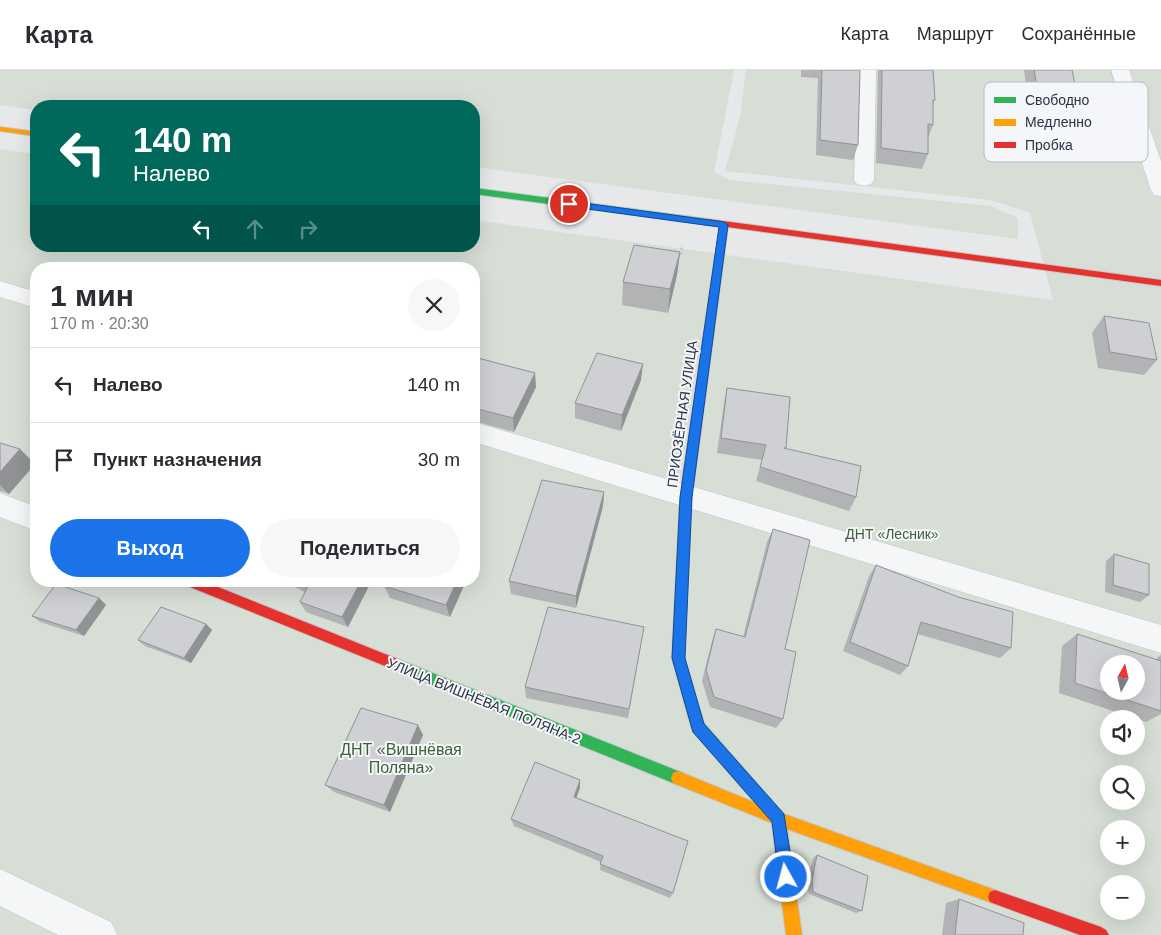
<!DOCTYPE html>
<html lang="ru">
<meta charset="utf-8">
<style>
:root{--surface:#fff;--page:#f7f7f7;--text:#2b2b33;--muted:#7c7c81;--line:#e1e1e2;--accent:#1a73e8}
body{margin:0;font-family:Arial,sans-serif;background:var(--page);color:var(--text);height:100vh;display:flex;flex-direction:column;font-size:19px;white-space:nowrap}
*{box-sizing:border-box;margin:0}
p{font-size:16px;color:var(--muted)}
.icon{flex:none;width:28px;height:28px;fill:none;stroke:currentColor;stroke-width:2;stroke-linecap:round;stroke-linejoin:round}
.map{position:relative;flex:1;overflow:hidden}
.details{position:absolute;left:30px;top:192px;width:450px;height:325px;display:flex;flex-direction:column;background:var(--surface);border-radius:20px;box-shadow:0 5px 20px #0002}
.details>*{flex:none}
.banner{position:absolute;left:30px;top:30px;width:450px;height:152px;border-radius:20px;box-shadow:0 5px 20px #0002;background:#00695c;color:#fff;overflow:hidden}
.needle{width:32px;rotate:8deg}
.fabs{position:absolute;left:1100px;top:585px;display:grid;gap:10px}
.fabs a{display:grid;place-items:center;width:45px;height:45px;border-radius:50%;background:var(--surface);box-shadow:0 5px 20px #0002;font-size:25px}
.pin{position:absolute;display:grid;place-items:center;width:42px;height:42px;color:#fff;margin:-21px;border:2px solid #fff;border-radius:50%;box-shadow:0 1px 5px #0007}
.me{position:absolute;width:55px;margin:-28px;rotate:353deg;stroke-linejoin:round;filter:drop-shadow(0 0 4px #0008)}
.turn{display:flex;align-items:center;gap:18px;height:105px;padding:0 20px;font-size:22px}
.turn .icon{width:65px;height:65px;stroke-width:2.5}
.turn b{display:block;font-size:35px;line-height:42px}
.lanes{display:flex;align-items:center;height:48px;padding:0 20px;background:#0003;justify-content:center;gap:25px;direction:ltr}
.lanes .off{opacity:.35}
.round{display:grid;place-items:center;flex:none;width:52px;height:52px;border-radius:26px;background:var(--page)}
.summary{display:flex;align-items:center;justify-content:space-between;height:85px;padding:0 20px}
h1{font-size:30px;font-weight:600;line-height:38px}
.action{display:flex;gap:10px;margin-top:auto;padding:10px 20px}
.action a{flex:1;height:58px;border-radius:30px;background:var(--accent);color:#fff;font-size:20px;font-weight:600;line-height:58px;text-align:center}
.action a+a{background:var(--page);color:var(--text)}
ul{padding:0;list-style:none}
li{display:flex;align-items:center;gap:15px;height:75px;padding:0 20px;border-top:1px solid var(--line)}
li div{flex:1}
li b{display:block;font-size:19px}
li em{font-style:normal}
header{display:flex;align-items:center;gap:30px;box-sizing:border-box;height:70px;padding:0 25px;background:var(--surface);border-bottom:1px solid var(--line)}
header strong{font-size:24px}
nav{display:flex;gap:28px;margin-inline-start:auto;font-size:18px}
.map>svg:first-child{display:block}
.green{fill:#d6ded6;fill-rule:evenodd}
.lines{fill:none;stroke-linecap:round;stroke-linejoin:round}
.street-casing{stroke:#c4c6c8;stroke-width:1}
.fast-casing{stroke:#c4c6c8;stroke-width:2}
.slow-casing{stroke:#c4c6c8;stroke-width:2}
.jam-casing{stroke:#c4c6c8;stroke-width:2}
.path{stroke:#c5c6ca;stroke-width:2.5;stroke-dasharray:2.5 2.5;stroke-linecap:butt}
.street{fill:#f5f6f7;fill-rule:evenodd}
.fast{fill:#30b455;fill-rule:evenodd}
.slow{fill:#ff9f0a;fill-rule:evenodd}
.jam{fill:#e5322d;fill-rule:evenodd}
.wall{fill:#b1b3b5}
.shaded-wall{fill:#909294}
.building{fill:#ced0d3;stroke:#909294;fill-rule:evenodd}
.route{fill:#1a73e8;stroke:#114b97}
.labels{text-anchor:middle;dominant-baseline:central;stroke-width:4;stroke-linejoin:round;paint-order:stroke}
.street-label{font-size:14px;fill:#2b3445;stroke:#f4f6f9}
.park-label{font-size:14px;fill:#3f6138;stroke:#f4f6f9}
.near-park-label{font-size:16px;fill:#3f6138;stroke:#f4f6f9}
.key{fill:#f4f6f9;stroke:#b8bcc3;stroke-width:1}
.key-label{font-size:14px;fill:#2b3445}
</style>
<header>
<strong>Карта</strong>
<nav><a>Карта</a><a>Маршрут</a><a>Сохранённые</a></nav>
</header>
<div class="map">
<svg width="1161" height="865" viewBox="0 0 1161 865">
<rect width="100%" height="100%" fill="#e6e8ea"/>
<path class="green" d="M0,0H734L714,102L730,110L991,136L1018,148V169L474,97V36H36V40L0,35Z
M746,0H1161V865H0V79L36,84V176H474V150L1053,230L1030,143L990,130L725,101L740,46ZM36,199H474V511H36ZM1109,594H1136V621H1109ZM1109,649H1136V676H1109ZM1109,704H1136V731H1109ZM1109,759H1136V786H1109ZM1109,814H1136V841H1109Z"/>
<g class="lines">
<g class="street-casing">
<path id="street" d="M858,0H876L874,110L871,114L864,116L857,114L854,110Z
M1111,0H1129L1161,91V126L1154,125L1151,120Z
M0,211L36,222V238L0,227Z
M474,352L1161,555V583L474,372Z
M0,423L36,437V461L0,447Z
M0,799L111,852L117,865H58L0,836Z"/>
</g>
<g class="fast-casing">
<path id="fast" d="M474,118L708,149L712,152L708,155L474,124Z
M681,521L685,522L687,526L684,588L704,653L767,725L769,730L767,735L762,737L757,735L693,662L691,657L672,588L675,526L677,522Z
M400,590L683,703L685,708L683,713L678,715L395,600L394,596L395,592Z"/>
</g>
<g class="slow-casing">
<path id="slow" d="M0,57L36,62V66L0,61Z
M724,152L728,155L692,427L687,526L685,530L681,531L677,530L675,526L680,427L720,155Z
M678,701L756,733L755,730L757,725L762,723L767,725L784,744L995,820L1000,822L1002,827L1000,832L995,834L787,759L802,865H786L772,753L673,713L671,708L673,703Z"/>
</g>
<g class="jam-casing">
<path id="jam" d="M708,149L1161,210V216L705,154L704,152Z
M183,511H203L405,592L406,596L405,600L400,602L185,515Z
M995,820L1101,857L1106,860L1109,865H1080L995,834L990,832L988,827L990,822Z"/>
</g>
<path class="path" d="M681,185L682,175"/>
<use href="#street" class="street"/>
<use href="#fast" class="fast"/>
<use href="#slow" class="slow"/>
<use href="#jam" class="jam"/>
</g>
<path class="wall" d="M801,0H860L858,75L853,90L816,85L818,8L801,7Z
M878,0H933L935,30L933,34V55L928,68V84L922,99L876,93Z
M1024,0H1072L1080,38L1070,55L1031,50Z
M75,176H101L99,179Z
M680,182L677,205L668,243L622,235L623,212Z
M1104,246L1157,290L1144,305L1098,298L1092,263Z
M474,287L536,317L514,362L474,351Z
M641,310L621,361L575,348V333Z
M727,318L786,378L856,427L849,441L756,411L762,390L717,383L724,333Z
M0,373L20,379L35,394L9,424L0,421Z
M604,422L603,436L576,538L511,524L509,511Z
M773,459L785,579L783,649L776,658L710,637L702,611L712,571L716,559L743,567L767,472Z
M1114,484L1149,525L1140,532L1105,522L1106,491Z
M876,495L1011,578L1000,588L918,564L908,596L900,605L843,581L869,506Z
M283,511H369L370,514L348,557L306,542L300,532L305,522Z
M466,511L450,547L390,528L384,516Z
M99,528L106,535L84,566L40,552L32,546Z
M206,554L212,560L191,593L145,576L138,570Z
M644,557L628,648L526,628L525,617Z
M1077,564L1157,590V588L1161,585V644L1146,652L1059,623L1062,576Z
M418,655L423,665L390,742L334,722L325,715Z
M580,718L576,728L673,823L670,828L600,800L601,792L514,756L511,749Z
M817,785L862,841L856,843L809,824L807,813L813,788Z
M959,829L1023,865H942L946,833Z"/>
<path class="shaded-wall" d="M680,182L677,205L668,243L670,219Z
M643,294L641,310L621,361L622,345Z
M535,303L536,317L514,362L513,348Z
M20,379L35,394L9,424L0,415V402Z
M604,422L603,436L576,538V526Z
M361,511H369L370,514L348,557L342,547Z
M457,511H466L450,547L446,535Z
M99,528L106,535L84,566L76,560Z
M206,554L212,560L191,593L184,588Z
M418,655L423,665L390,742L384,735Z
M580,710V718L574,734V727Z"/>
<path class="building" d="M822,0H860L858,75L820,70Z
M882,0H933L935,30H933V55L928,54V84L881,78Z
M1034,0H1072L1080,38L1040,33Z
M634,175L680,182L670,219L623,212Z
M388,193L419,199H385Z
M1104,246L1149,253L1157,290L1110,282Z
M597,283L643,294L622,345L575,333Z
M474,287L535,303L513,348L474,338Z
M727,318L790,327L786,378H784L861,396L856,427L760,397L766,375L721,368Z
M0,373L20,379L0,402Z
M542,410L604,422L576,526L509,511Z
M773,459L810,470L785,579L796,582L783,649L714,627L706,600L716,559L745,567Z
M1114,484L1149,494V525L1113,515Z
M876,495L958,527L1013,542L1011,578L921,552L908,596L850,572Z
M298,511H361L342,547L300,532L308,516Z
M387,511H457L446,535L384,516Z
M56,514L99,528L76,560L32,546Z
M161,537L206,554L184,588L138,570Z
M548,537L644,557L629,639L525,617Z
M1077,564L1161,591V641L1075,613ZM1109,594H1136V621H1109Z
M361,638L418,655L384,735L325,715Z
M535,692L580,710L574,727L688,771L673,823L600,794L603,786L511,749Z
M817,785L868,806L862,841L813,822L812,810Z
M959,829L1024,853L1023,865H955Z"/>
<path class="route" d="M569,131L724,152L728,155L692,427L685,588L704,654L784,744L794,807L792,812L786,815L781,812L779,807L772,752L693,662L672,588L680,427L719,157L566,136V132Z"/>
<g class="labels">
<g class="street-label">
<text transform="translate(682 344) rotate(-82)">ПРИОЗЁРНАЯ УЛИЦА</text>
<text transform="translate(484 631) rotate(22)">УЛИЦА ВИШНЁВАЯ ПОЛЯНА-2</text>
</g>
<g class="park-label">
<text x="892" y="464">ДНТ «Лесник»</text>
</g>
<g class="near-park-label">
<text x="401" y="679">ДНТ «Вишнёвая<tspan x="401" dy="18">Поляна»</tspan></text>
</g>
</g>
<rect x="984" y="12" width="164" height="80" rx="8" class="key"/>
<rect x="994" y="27" width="22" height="6" fill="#30b455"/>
<rect x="994" y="49" width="22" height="7" fill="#ff9f0a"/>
<rect x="994" y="72" width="22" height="6" fill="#e5322d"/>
<g class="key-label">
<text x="1025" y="35">Свободно</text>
<text x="1025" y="57">Медленно</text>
<text x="1025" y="80">Пробка</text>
</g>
</svg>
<div class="fabs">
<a><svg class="needle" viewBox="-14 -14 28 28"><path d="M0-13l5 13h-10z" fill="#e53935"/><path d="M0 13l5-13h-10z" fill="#7c7c81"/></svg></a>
<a><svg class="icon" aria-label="sound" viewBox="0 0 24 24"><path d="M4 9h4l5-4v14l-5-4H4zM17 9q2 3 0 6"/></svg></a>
<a><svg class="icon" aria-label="search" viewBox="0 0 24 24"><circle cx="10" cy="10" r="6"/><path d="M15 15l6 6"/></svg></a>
<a>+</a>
<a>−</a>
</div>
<div class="pin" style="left:569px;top:134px;background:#d93025"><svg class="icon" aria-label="arrive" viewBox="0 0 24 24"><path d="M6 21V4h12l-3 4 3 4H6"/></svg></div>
<svg class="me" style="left:786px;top:807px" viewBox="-20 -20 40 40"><circle r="17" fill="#1a73e8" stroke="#fff" stroke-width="3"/><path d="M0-11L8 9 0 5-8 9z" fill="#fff"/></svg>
<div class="banner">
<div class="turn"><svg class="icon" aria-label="left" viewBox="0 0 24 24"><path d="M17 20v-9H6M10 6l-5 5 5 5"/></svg><div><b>140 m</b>Налево</div></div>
<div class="lanes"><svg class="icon" aria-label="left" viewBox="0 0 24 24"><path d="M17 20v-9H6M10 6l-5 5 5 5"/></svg><svg class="icon off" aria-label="ahead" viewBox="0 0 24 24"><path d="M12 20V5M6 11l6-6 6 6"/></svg><svg class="icon off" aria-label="right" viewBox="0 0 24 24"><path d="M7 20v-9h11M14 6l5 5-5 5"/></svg></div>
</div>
<section class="details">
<div class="summary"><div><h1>1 мин</h1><p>170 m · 20:30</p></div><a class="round"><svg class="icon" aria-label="close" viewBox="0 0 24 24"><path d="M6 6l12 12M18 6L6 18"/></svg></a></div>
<ul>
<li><svg class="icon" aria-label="left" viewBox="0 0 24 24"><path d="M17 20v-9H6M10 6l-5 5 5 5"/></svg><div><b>Налево</b></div><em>140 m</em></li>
<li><svg class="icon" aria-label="arrive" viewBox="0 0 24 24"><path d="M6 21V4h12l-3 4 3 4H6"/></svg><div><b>Пункт назначения</b></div><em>30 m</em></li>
</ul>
<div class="action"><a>Выход</a><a>Поделиться</a></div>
</section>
</div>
